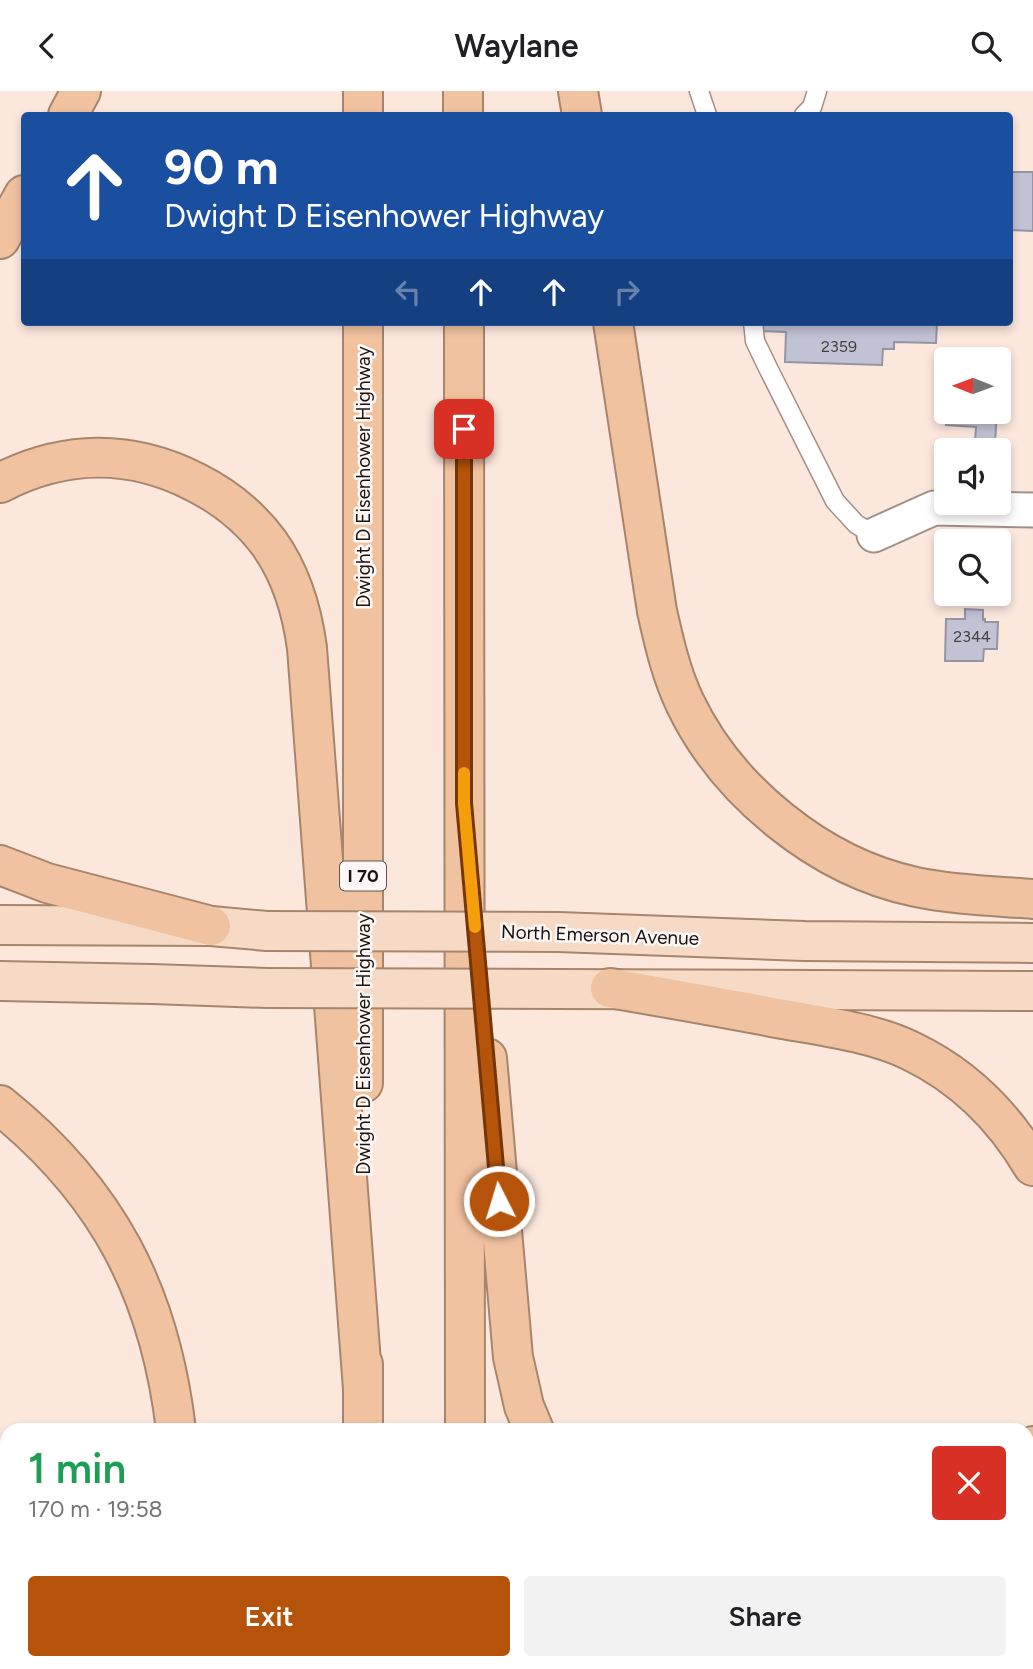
<!DOCTYPE html>
<meta charset="utf-8">
<style>
:root{--surface:#fff;--page:#f2f2f2;--text:#202124;--muted:#757577;--accent:#b45309}
body{margin:0;font-family:Figtree,sans-serif;background:var(--page);color:var(--text);height:100vh;display:flex;flex-direction:column;font-size:26px;white-space:nowrap}
*{box-sizing:border-box;margin:0}
p{font-size:23px;color:var(--muted)}
.icon{flex:none;width:38px;height:38px;fill:none;stroke:currentColor;stroke-width:2;stroke-linecap:round;stroke-linejoin:round}
.map{position:relative;flex:1;overflow:hidden}
.drawer{position:absolute;left:0px;top:1332px;width:1034px;height:247px;display:flex;flex-direction:column;background:var(--surface);border-radius:21px 21px 0 0;box-shadow:0 4px 10px #0003}
.drawer>*{flex:none}
.top-card{position:absolute;left:21px;top:21px;width:992px;height:214px;border-radius:7px;box-shadow:0 4px 10px #0003;background:#1a4fa0;color:#fff;overflow:hidden}
.needle{width:46px;rotate:271deg}
.buttons{position:absolute;left:934px;top:256px;display:grid;gap:14px}
.buttons a{display:grid;place-items:center;width:77px;height:77px;border-radius:7px;background:var(--surface);box-shadow:0 4px 10px #0003;font-size:35px}
.pin{position:absolute;display:grid;place-items:center;width:60px;height:60px;color:#fff;margin:-30px;border-radius:14px;box-shadow:0 4px 10px #0006}
.me{position:absolute;width:77px;margin:-38px;rotate:355deg;stroke-linejoin:round;filter:drop-shadow(0 0 5px #0008)}
.turn{display:flex;align-items:center;gap:24px;height:147px;padding:0 28px;font-size:32px}
.turn .icon{width:91px;height:91px;stroke-width:2.5}
.turn b{display:block;font-size:49px;line-height:60px}
.lanes{display:flex;align-items:center;height:66px;padding:0 28px;background:#0003;justify-content:center;gap:35px;direction:ltr}
.lanes .off{opacity:.35}
.round{display:grid;place-items:center;flex:none;width:74px;height:74px;border-radius:7px;background:var(--page)}
.overview{display:flex;align-items:center;justify-content:space-between;height:119px;padding:0 28px}
h1{font-size:42px;font-weight:600;line-height:52px;color:#1e9e55}
.cta{display:flex;gap:14px;margin-top:auto;padding:14px 28px}
.cta a{flex:1;height:80px;border-radius:7px;background:var(--accent);color:#fff;font-size:28px;font-weight:600;line-height:80px;text-align:center}
.cta a+a{background:var(--page);color:var(--text)}
header{display:flex;justify-content:space-between;align-items:center;height:91px;padding:0 28px;background:var(--surface);font-size:32px;font-weight:600}
.map>svg:first-child{display:block}
.building{fill:#c2c2d5;stroke:#9494a5;stroke-width:2}
.lines{fill:none;stroke-linecap:round;stroke-linejoin:round}
.service-casing{stroke:#a29087;stroke-width:21}
.minor-casing{stroke:#a29087;stroke-width:37}
.primary-casing{stroke:#a6856d;stroke-width:42}
.motorway-casing{stroke:#a6856d;stroke-width:42}
.service{stroke:#fff;stroke-width:18}
.minor{stroke:#fff;stroke-width:33}
.primary{stroke:#f7dac5;stroke-width:38}
.motorway{stroke:#f1c29f;stroke-width:38}
.primary-bridge-casing{stroke:#a6856d;stroke-width:42;stroke-linecap:butt}
.primary-bridge{stroke:#f7dac5;stroke-width:38}
.route-casing{stroke:#753606;stroke-width:18}
.route{stroke:#b45309;stroke-width:12}
.slow{stroke:#f59e0b;stroke-width:12}
.labels{text-anchor:middle;dominant-baseline:central;stroke-width:5;stroke-linejoin:round;paint-order:stroke}
.number-label{font-size:16px;fill:#443f41}
.shield{fill:#fdf8f6;stroke:#5e5855;stroke-width:2}
.shield-label{font-size:18px;font-weight:bold;fill:#1a1310}
.street-label{font-size:19px;fill:#1a1310;stroke:#fdf8f6}
</style>
<header><svg class="icon" aria-label="back" viewBox="0 0 24 24"><path d="M15 5l-7 7 7 7"/></svg>Waylane<svg class="icon" aria-label="search" viewBox="0 0 24 24"><circle cx="10" cy="10" r="6"/><path d="M15 15l6 6"/></svg></header>
<div class="map">
<svg width="1033" height="1578" viewBox="0 0 1033 1578">
<rect width="100%" height="100%" fill="#fce7dd"/>
<path class="building" d="M1010,81H1033V140L1010,139Z
M762,231H937L936,252L894,251V258H883L882,274L785,271L786,241L761,240Z
M947,306V320H997L995,352L975,351L976,336L946,334Z
M965,518L983,519V529L985,528V531H998L997,558H984L983,570H945L946,528H965Z"/>
<g class="lines">
<g class="service-casing">
<path id="service" d="M699,0L707,24
M804,24L812,16L817,0
M753,231L755,250L768,277L835,410L856,433L874,444"/>
</g>
<g class="minor-casing">
<path id="minor" d="M874,444L934,417L1033,419"/>
</g>
<g class="primary-casing">
<path id="primary" d="M0,834L211,835L267,840
M558,841L804,850L1033,852
M0,890L152,893L267,897
M557,898L1033,900"/>
</g>
<g class="motorway-casing">
<path id="motorway" d="M463,0V24
M578,0L582,24
M68,24L81,0
M363,24V0
M0,148L24,104
M464,231L465,1339
M613,231L657,520C664,551 671,583 685,612C727,700 820,776 916,796C954,804 994,805 1033,808
M0,392C64,359 131,358 195,391C225,406 249,425 269,452C291,483 302,519 307,557L363,1298
M0,774L47,792L211,835
M610,897C668,907 725,917 783,928C823,935 875,942 911,960C963,985 1004,1026 1033,1075
M487,967L513,1266L524,1315L534,1339
M363,992V231
M0,1014C108,1101 160,1202 176,1339
M363,1339V1273
M1027,1365L1033,1355
M1027,1546L1033,1538
M202,1572L203,1578
M465,1572V1578
M362,1578V1572
M1005,1578L1010,1572"/>
</g>
<use href="#service" class="service"/>
<use href="#minor" class="minor"/>
<use href="#primary" class="primary"/>
<use href="#motorway" class="motorway"/>
<g class="primary-bridge-casing">
<path id="primary-bridge" d="M267,840L558,841
M267,897L557,898"/>
</g>
<use href="#primary-bridge" class="primary-bridge"/>
</g>
<g class="lines">
<g class="route-casing">
<path id="route" d="M464,338V712L499,1110"/>
</g>
<use href="#route" class="route"/>
<path class="slow" d="M464,682V712L475,836"/>
</g>
<g class="labels">
<g class="number-label">
<text x="839" y="255">2359</text>
<text x="972" y="545">2344</text>
</g>
<rect class="shield" x="340" y="770.5" width="46" height="29" rx="5"/>
<g class="shield-label">
<text x="363" y="785">I 70</text>
</g>
<g class="street-label">
<text transform="translate(363 386) rotate(-90)">Dwight D Eisenhower Highway</text>
<text transform="translate(600 844) rotate(2)">North Emerson Avenue</text>
<text transform="translate(363 953) rotate(-90)">Dwight D Eisenhower Highway</text>
</g>
</g>
</svg>
<div class="buttons">
<a><svg class="needle" viewBox="-14 -14 28 28"><path d="M0-13l5 13h-10z" fill="#e53935"/><path d="M0 13l5-13h-10z" fill="#757577"/></svg></a>
<a><svg class="icon" aria-label="sound" viewBox="0 0 24 24"><path d="M4 9h4l5-4v14l-5-4H4zM17 9q2 3 0 6"/></svg></a>
<a><svg class="icon" aria-label="search" viewBox="0 0 24 24"><circle cx="10" cy="10" r="6"/><path d="M15 15l6 6"/></svg></a>
</div>
<div class="pin" style="left:464px;top:338px;background:#d93025"><svg class="icon" aria-label="arrive" viewBox="0 0 24 24"><path d="M6 21V4h12l-3 4 3 4H6"/></svg></div>
<svg class="me" style="left:499px;top:1110px" viewBox="-20 -20 40 40"><circle r="17" fill="#b45309" stroke="#fff" stroke-width="3"/><path d="M0-11L8 9 0 5-8 9z" fill="#fff"/></svg>
<div class="top-card">
<div class="turn"><svg class="icon" aria-label="ahead" viewBox="0 0 24 24"><path d="M12 20V5M6 11l6-6 6 6"/></svg><div><b>90 m</b>Dwight D Eisenhower Highway</div></div>
<div class="lanes"><svg class="icon off" aria-label="left" viewBox="0 0 24 24"><path d="M17 20v-9H6M10 6l-5 5 5 5"/></svg><svg class="icon" aria-label="ahead" viewBox="0 0 24 24"><path d="M12 20V5M6 11l6-6 6 6"/></svg><svg class="icon" aria-label="ahead" viewBox="0 0 24 24"><path d="M12 20V5M6 11l6-6 6 6"/></svg><svg class="icon off" aria-label="right" viewBox="0 0 24 24"><path d="M7 20v-9h11M14 6l5 5-5 5"/></svg></div>
</div>
<section class="drawer">
<div class="overview"><div><h1>1 min</h1><p>170 m · 19:58</p></div><a class="round" style="background:#d93025;color:#fff"><svg class="icon" aria-label="close" viewBox="0 0 24 24"><path d="M6 6l12 12M18 6L6 18"/></svg></a></div>
<div class="cta"><a>Exit</a><a>Share</a></div>
</section>
</div>
